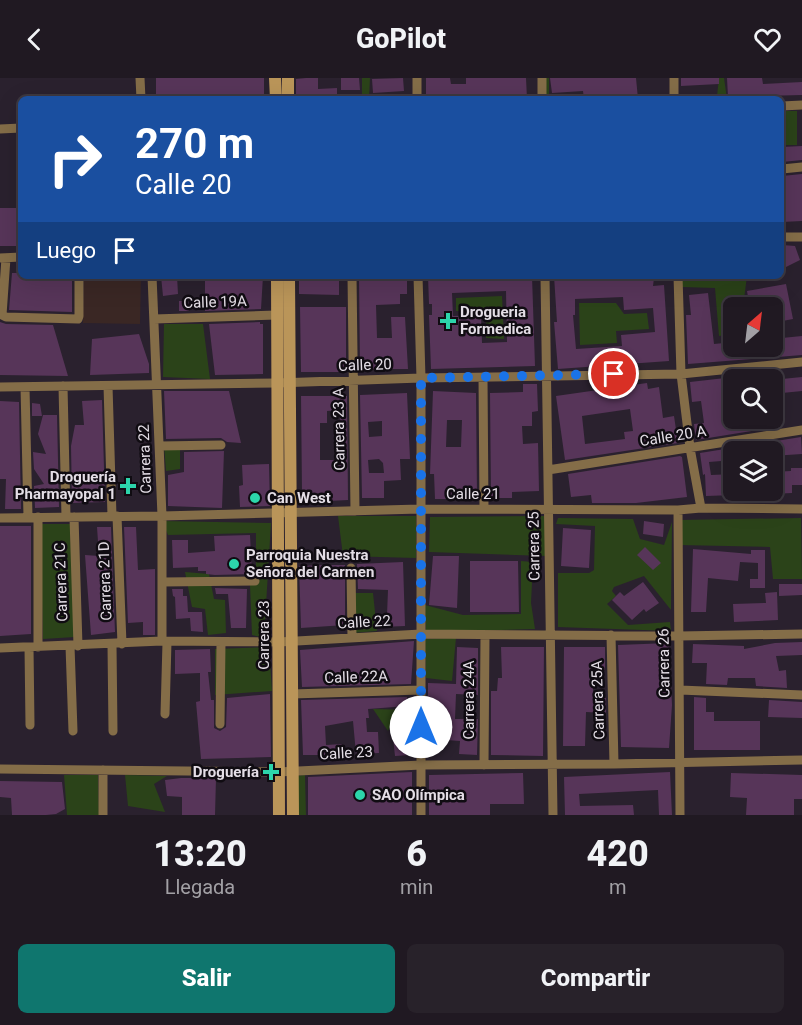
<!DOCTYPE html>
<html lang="es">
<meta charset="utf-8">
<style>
:root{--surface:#201922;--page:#28222a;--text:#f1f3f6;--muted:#a2a0a5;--line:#3d3840;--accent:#0f766e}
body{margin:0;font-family:Roboto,sans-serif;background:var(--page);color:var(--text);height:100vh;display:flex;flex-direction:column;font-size:22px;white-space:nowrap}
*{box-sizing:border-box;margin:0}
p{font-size:20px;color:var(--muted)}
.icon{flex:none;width:33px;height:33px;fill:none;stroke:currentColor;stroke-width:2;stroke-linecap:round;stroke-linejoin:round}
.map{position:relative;height:737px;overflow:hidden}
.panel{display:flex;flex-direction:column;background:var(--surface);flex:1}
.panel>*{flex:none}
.top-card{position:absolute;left:18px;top:18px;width:766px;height:183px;border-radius:9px;box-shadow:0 6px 24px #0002,0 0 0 2px var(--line);background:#1a4fa0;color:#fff;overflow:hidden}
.needle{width:39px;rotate:28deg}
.tools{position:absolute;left:723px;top:219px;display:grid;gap:12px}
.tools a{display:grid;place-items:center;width:60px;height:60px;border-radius:9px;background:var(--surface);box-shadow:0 6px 24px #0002,0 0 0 2px var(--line);font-size:30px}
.pin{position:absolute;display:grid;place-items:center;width:51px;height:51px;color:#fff;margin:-26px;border:3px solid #fff;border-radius:50%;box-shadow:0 2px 6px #0007}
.me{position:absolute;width:66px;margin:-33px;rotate:0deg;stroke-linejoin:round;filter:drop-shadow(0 0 4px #0008)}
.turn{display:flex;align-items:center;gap:21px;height:126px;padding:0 18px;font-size:27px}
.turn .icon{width:78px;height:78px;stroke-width:2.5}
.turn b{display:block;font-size:42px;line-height:51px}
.then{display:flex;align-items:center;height:57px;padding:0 18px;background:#0003;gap:12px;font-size:22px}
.eta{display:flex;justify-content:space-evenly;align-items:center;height:102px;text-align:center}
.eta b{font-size:36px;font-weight:800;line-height:42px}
.action{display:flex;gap:12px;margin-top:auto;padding:12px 18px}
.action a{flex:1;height:69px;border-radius:9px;background:var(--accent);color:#fff;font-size:24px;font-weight:800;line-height:69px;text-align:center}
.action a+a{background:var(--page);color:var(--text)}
header{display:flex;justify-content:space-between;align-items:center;height:78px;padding:0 18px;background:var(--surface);font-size:27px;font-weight:800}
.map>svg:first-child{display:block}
.education{fill:#3a2724}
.green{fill:#2b4319}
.building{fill:#573559;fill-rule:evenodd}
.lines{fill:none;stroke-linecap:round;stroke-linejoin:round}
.street{stroke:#846d48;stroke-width:9}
.secondary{stroke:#ba9559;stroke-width:12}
.route{stroke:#1a73e8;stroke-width:10;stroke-dasharray:0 18}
.poi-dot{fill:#2cd5ab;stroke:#100c12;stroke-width:2}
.labels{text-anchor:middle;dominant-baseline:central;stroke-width:5;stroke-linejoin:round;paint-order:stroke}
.street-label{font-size:15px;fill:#e4dee6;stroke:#100c12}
.poi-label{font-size:15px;font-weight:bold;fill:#e4dee6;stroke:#100c12;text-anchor:start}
</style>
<header><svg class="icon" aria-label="back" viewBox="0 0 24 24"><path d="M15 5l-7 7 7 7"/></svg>GoPilot<svg class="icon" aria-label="heart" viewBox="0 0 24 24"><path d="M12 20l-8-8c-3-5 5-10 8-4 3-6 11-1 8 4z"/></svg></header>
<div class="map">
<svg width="802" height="737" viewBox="0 0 802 737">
<rect width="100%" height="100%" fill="#2a212e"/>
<path class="education" d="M84,198H141L140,246L83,245Z"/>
<path class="green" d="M362,0H370L369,21L406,17L407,21H340L342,17L362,16Z
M544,0H549V18L582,16V21H544Z
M719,0H724L727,21H673L678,16L717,18Z
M782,33H797V67H785Z
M681,198H747L743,229L734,230L733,256L719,258L715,210L682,209Z
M502,218L504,261L486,260V234L456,233V220Z
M579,225H616L624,236L647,235L649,251L616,253L617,265L580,267Z
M164,246H203L210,301L163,299Z
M164,367L180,369V391L166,393Z
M338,438H416V480L343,478Z
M545,438V478L429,474L430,439Z
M558,440L633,441L640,461L664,467L672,444L671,532L644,498L614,509L612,513L616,518L607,526L628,547L670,544L671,553L558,549V495H589L594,492L595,448L556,446Z
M801,440L802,501H773L770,469L678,467V442Z
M162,443L271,445L264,560L252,557L250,507L256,497V455L168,457Z
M40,446H70L75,559L43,561Z
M521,483L533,484L531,525L535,551L426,554L425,527L463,537L521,536Z
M185,494L209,496L214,521L225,522L226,555L208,557L205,531L192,529Z
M354,515H373L377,553L352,555Z
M456,560L452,603L426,600L425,561Z
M269,569L272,613L215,617V571Z
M373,631L413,632L414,646L392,644L388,653Z
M64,697H98L99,737H67Z
M125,697L167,698L154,706L165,734L128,728Z
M305,697L306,737H297L296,698Z"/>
<path class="building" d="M156,0H264V21H156Z
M306,0H318V11L337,10V18L330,19V21H296V1Z
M341,0H359L360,12H341Z
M403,0L404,13L373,15L372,1Z
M426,0H450L451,6H466V0H526L527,21H426Z
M550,0H636L638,21H584L583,13L552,15Z
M681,0H719V6L681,8Z
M727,0H762L763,6L802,4V17L728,19Z
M802,68V82L782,84V69Z
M802,96V143L782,144V98Z
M0,130H21L19,168H0Z
M782,167L795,168L800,182L782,191Z
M12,195H21V198H72V234L9,232Z
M161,198H177L178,216L163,218Z
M205,198H263L261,231L205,233Z
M299,198H339V217L299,216Z
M359,198H407V216H400V226L376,227L377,260H392L391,239H405L408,291H360Z
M428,198H532L535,288L431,291L429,237H432V226H429ZM506,213L507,264L482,265L481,237L453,238L452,215Z
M554,198H646V203L654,200L653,208L664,207L669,283L558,291L554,244H557ZM623,219L624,232L653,230L655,254L621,257L622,268L576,271L573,237H575V221Z
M786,206L793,241L772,245V230H750L747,213Z
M708,215L714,266L734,264V268H772V261L802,258V277L688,286L686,237H691L689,217Z
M179,223H188L189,233H179Z
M300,229H346V294H301Z
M0,244L6,246L53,247L68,298L0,297Z
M260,244V246H263V296L215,297L209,246Z
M139,256L149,286V295L90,297L92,261Z
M734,299V340H770L771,350L696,362L694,346L704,345L701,323L692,324L690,304Z
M802,299V313L772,316V302Z
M647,305L648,311L659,309L663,340L674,338L678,365L565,382L556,318ZM630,331L633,353L624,354L625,361L585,366L582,338Z
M523,306H537L538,333L532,334V348H522L523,366L538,365L539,413L512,414V420H491L490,315L523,314Z
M164,313H229L241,365L227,364L221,360L166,361Z
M433,313L476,315L477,419L451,418V421H435L434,396H430ZM447,342H462L461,369H446Z
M407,315L410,381H400L401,402L384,403V420H362L360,317ZM382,343V358L369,359L368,344ZM379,381L383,385L384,395H369L368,382Z
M301,318H347L348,422L308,424L307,415H302ZM340,332L341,382H320V345H327V333Z
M102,322L105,424L72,425L71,368L75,347H84L82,323Z
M0,323L19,324L21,431H5L6,401H0Z
M32,325L40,326L42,338H32Z
M43,337H57L59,429L35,430L34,408L44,406L34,391L33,374L46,376L38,356Z
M801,359L802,376L772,378V374H734V382L709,384L711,397L734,396V417L706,418L705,396L703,397L700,375Z
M224,373L222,430L168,428V397L184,394V374Z
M680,378L682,379L687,419L636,425H592L591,417L571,419L568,396Z
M269,386L270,428L240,429L239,408L243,407L242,387Z
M791,390H802V407H792V415L772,416V394L791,393Z
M644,443L664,446L663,459L643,456Z
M0,448H31V556L0,558Z
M97,449H111L115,554L91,557L85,477L99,478Z
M124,449H136L138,492L155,491V557H143V544L128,545Z
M563,450L591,452L589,490L561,488Z
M250,457L252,496L215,497L206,496V493H198V489L173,490L172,462H188V475L215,473L214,458Z
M645,469L661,485L653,492L637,477Z
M693,471L751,476V472H765V510H750V501H758V485L740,484L738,503L708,500L706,534H691Z
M433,478H459L457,530L429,527Z
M470,483H518L519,534H470Z
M403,484L405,548L381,549L380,538L387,537L388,512L358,511L357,486Z
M324,487H345V547L301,550L299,488Z
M643,504L659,525L646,534L644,531L632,542L612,522L620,514L624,518Z
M779,506H802V517L779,518Z
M215,510L247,511L246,550H231L228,516H216Z
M172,511H183V518H187L188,534H202L203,554L191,553L190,540L176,541L175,519L173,518Z
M777,514L778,542L734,544L733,526L766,525L765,515Z
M414,563L411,606L302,609L300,572Z
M802,564V577L776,578L779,593L786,592L787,610L756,608L755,600H728L727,607L706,606L707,585H692L693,566L744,568V571L775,565Z
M669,565L672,627L669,670L621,669L618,567Z
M457,569L478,570V617L456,616L455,641H478L477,677L459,676L460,663L431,661L433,633H428V605L456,606Z
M501,569H544L543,678L491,677V613H497L498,600H502Z
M564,569H605V592L593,591V620H606V635L586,634L585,668H563Z
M210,571L211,594H208L211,622H214V650L220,653L226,649L227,620L270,616L271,679L201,681L196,624L200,623V595L175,596V572Z
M407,619L408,628L368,631L369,640H366L367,654H378L379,675L356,676L353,643L325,648L326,667L342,666L343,677H303L301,622Z
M694,619L706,620V634H714V643H760V672H694Z
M769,622L802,624V640L768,639Z
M395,646L404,647L409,677L395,678L393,660H392V652H395Z
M412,694V737H308V699Z
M670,694L672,737H659L658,712L579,716L580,728L633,727L634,737H565L564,699Z
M523,695L524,726H490V737H429V697Z
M731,695L802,697V721H794V737H746L747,720L730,719Z
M181,700H216L215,737H182V719L167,718L165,702Z
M0,703L62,704L65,731L56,736L46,737H12L11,720L0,719Z"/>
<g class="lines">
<path class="street" d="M140,0L141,21
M417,0V21
M542,0V21
M674,0V21
M782,28L802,27
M0,51L21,50
M782,91L802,89
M782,159H802
M0,180L21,179
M6,180L2,237L6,239L78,241L79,238V198
M152,198L162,438V563
M352,198L355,433
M418,198L421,300V737
M545,198L553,737
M678,198L681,296L690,370L701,430
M154,241L276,237
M483,299L484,431
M63,308L66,439
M108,308L112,438
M0,309L277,305L421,300L681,296L802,284
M25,309L28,439
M160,368L221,367
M548,392L802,352
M678,432L680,737
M117,438L122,566
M74,439L78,568
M0,440L162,438L420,431L678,432L701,430L802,431
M351,490L352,560
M163,504L255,503
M611,557L614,686
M112,567L113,653
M70,568L73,653
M29,569L30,647
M38,569V439
M0,570L162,563L279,564L421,556L679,558L802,556
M680,612L802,617
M292,616L421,612
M165,636L167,564
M220,646L221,565
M484,687L485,557
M0,691L278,694L421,687L614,686L802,682
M103,692V737"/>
<path class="secondary" d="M275,0L276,21
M288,0V21
M277,198L279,737
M289,198L293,737"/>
</g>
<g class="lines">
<path class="route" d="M421,649V300L614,296"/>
</g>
<g class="poi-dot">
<path d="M445 234h6v6h6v6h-6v6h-6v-6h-6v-6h6z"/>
<path d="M125 399h6v6h6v6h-6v6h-6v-6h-6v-6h6z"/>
<circle cx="255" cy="420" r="6"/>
<circle cx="234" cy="486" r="6"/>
<path d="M268 685h6v6h6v6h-6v6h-6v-6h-6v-6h6z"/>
<circle cx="360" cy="717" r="6"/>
</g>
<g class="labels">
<g class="street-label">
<text transform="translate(215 224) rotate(-2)">Calle 19A</text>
<text transform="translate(365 287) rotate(-2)">Calle 20</text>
<text transform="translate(339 351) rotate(-91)">Carrera 23 A</text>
<text transform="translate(673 358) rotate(-9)">Calle 20 A</text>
<text transform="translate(145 381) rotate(-92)">Carrera 22</text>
<text x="473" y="416">Calle 21</text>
<text transform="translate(534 468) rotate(-91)">Carrera 25</text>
<text transform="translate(105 503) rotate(-92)">Carrera 21D</text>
<text transform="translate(61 504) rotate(-92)">Carrera 21C</text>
<text transform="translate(364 544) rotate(-3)">Calle 22</text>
<text transform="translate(264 557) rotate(-90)">Carrera 23</text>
<text transform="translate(664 585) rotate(-91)">Carrera 26</text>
<text transform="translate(356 599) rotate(-2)">Calle 22A</text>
<text transform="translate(469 622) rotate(-90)">Carrera 24A</text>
<text transform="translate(598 622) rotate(-92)">Carrera 25A</text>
<text transform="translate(346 675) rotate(-3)">Calle 23</text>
</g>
<g class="poi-label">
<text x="460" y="234">Drogueria<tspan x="460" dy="17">Formedica</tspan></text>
<text x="116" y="399" text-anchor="end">Droguería<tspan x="116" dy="17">Pharmayopal 1</tspan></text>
<text x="267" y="420">Can West</text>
<text x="246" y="477">Parroquia Nuestra<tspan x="246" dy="17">Señora del Carmen</tspan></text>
<text x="259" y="694" text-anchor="end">Droguería</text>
<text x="372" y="717">SAO Olímpica</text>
</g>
</g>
</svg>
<div class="tools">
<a><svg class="needle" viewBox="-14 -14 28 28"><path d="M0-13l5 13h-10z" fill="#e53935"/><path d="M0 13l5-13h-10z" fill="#a2a0a5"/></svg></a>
<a><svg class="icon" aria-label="search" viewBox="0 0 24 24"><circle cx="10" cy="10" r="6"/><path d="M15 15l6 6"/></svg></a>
<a><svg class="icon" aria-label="layers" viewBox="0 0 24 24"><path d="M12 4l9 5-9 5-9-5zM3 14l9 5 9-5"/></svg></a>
</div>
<div class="pin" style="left:614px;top:296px;background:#d93025"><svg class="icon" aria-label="arrive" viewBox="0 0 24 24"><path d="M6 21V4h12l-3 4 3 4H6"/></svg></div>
<svg class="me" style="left:421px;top:649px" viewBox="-20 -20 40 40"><circle r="19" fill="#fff"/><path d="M0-13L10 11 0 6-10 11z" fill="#1a73e8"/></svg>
<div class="top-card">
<div class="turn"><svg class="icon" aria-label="right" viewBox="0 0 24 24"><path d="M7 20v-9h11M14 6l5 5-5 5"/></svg><div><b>270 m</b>Calle 20</div></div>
<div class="then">Luego<svg class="icon" aria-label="arrive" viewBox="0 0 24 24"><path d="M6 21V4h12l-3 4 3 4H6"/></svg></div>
</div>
</div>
<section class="panel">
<div class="eta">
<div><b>13:20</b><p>Llegada</p></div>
<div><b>6</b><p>min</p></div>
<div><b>420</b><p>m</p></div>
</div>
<div class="action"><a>Salir</a><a>Compartir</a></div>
</section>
